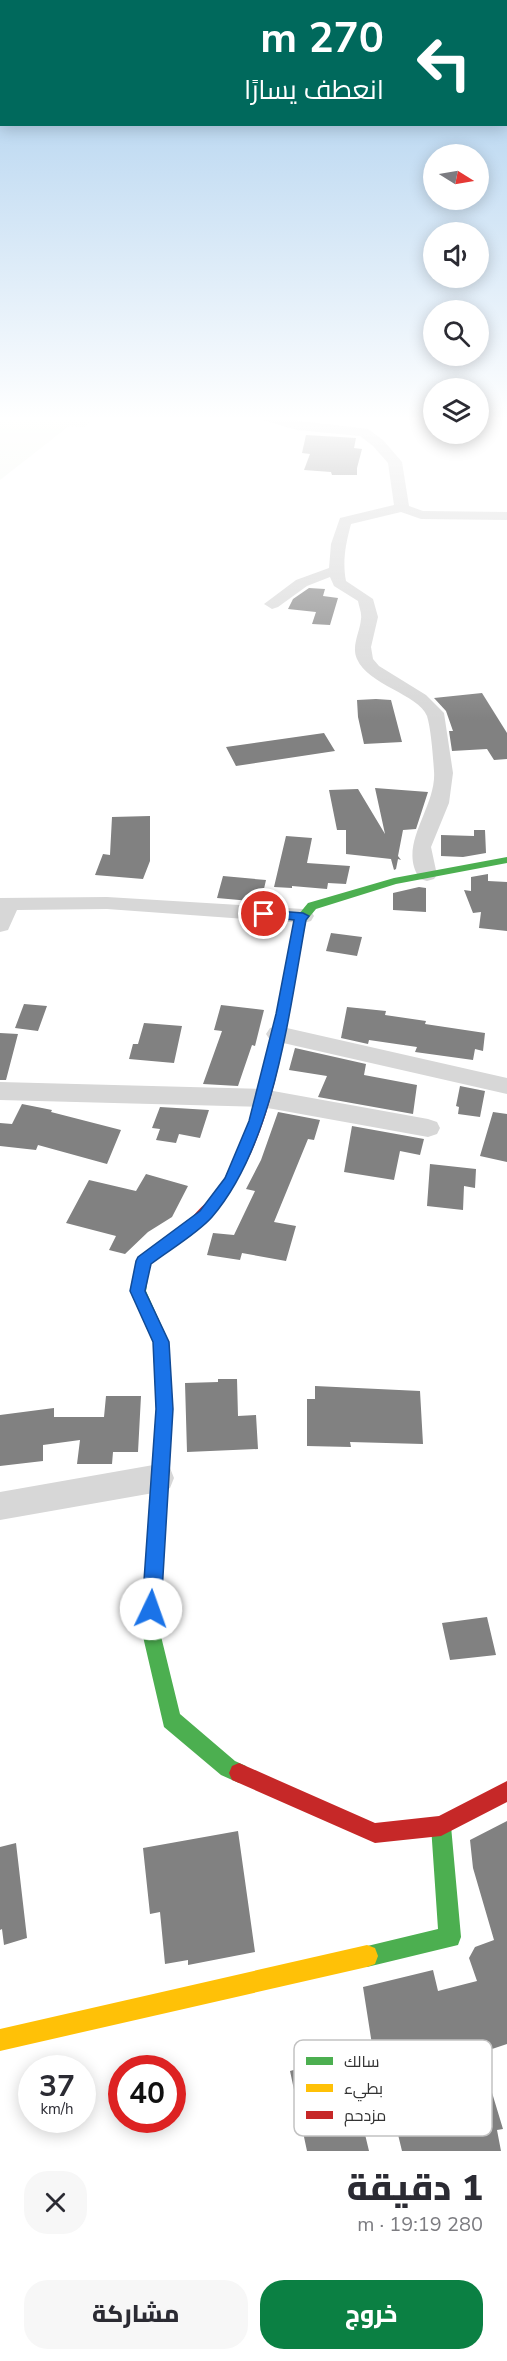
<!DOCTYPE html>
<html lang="ar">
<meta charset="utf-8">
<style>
:root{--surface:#fff;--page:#f7f7f7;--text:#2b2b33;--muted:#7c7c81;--accent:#0b8043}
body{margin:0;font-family:"Nunito Sans",Cairo,sans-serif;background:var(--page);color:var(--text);direction:rtl;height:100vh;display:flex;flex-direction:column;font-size:22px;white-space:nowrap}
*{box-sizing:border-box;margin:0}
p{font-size:20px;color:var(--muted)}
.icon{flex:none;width:33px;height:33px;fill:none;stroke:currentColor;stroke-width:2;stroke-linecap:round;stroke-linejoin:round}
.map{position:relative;height:2151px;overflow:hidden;direction:ltr}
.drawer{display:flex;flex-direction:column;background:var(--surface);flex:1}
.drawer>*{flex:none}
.guide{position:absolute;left:0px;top:0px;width:507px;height:126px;box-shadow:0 3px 15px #0003;direction:rtl;background:#00695c;color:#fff;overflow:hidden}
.needle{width:39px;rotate:101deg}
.fabs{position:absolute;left:423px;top:144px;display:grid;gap:12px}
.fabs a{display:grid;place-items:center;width:66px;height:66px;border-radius:50%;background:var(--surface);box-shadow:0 3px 15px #0003;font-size:30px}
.speed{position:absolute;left:18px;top:2055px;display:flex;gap:12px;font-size:30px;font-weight:700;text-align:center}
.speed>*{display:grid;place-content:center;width:78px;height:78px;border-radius:50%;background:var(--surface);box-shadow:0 3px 15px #0003;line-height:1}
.speed small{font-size:15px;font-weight:400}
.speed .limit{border:9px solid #d22;background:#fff;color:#111}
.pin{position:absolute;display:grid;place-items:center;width:51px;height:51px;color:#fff;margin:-26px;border:3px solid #fff;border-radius:50%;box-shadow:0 2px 6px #0007}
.me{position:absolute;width:66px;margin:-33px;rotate:3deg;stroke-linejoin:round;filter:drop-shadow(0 0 4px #0008)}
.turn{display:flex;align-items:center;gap:21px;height:126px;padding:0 24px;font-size:27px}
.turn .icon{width:78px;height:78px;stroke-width:2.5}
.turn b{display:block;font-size:42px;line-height:51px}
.round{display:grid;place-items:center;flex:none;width:63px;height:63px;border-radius:24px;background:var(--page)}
.summary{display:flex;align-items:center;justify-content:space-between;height:102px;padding:0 24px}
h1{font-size:36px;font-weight:800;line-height:45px}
.button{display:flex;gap:12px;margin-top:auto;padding:12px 24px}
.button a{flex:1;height:69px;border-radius:24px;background:var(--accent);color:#fff;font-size:24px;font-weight:800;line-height:69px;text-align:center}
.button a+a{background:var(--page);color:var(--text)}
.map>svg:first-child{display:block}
.green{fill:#f1f5ed}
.building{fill:#818181}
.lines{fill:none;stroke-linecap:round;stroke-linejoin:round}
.street{fill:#d7d7d7;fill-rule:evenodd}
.fast{fill:#4caf50;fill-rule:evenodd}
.slow{fill:#ffc107;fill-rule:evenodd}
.jam{fill:#c62828;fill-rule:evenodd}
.route{fill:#1a73e8;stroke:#114b97;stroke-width:1.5}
.key{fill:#fff;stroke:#c2c2c2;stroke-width:1.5}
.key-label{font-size:16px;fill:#333}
</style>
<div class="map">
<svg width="507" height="2151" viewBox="0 0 507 2151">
<rect width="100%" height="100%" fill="#fff"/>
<path class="green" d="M0,419H92L85,427L69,426L0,480Z"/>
<path class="building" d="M306,435L356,438L354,448L362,449L357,468V475H332L331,472L304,470L310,454L302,453Z
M309,588L325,589L323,596L338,598L330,625L312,624L316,612L288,609L293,599Z
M482,693L507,733V759L494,760L487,749L452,751L449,731H453L446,711L434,698Z
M376,699L391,700L402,742L364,744L358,717L357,700Z
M324,733L335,751L236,766L226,747Z
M375,788L428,792L416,829L403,830L398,856L401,860L398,859L396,869L394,870L391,859L346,854V830H337L329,790L358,789L385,834Z
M150,816V861L143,879L95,875L103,854L110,855L112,817Z
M474,830H485L486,853L463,857L441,856V835L474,836Z
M286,836L312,838L307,863L350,866L346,884L328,883L327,889L292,886V888L274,887Z
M488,874V881L507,882V931L479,928L481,912L473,913L464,890L471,891V877Z
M223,876L266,880L261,902L217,898Z
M419,887L426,888V912L393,910V893Z
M331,933L362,937L357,956L326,951Z
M24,1004L47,1006L38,1031L15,1028Z
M221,1005L264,1010L255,1046L252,1045L238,1086L203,1084L222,1031L214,1030Z
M347,1007L386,1011L385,1015L426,1021L425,1024L485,1033L483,1051L475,1049L473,1060L415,1052L417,1047L369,1040L368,1044L341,1038Z
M144,1023L182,1026L174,1063L129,1059L133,1044H138Z
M0,1033L18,1034L6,1080H0Z
M295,1048L366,1064L364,1075L417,1085L413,1114L318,1097L327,1076L289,1070Z
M460,1086L485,1091L480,1117L458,1114L459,1107L456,1106Z
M22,1104L52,1110L51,1112L121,1130L107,1164L38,1145L36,1150L0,1146V1123L12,1124Z
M160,1107L209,1110L200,1138L179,1134L176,1143L156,1140L160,1129L152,1128Z
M278,1112L320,1120L314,1140L308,1139L274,1222L296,1226L286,1261L242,1253L240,1260L207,1255L213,1233L234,1235L255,1191L246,1189L261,1160Z
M493,1112L507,1114V1162L480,1156Z
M352,1126L424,1139L420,1155L400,1151L394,1180L344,1172Z
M430,1164L476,1169L475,1188L464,1186L463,1210L427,1206Z
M146,1174L188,1186L172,1217L148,1232L125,1254L109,1250L116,1236L66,1223L89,1180L136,1191Z
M218,1379H237L238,1416L256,1415L258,1449L187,1452L185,1383L218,1382Z
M315,1386L420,1391L423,1444L350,1442L351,1447L307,1446V1399H315Z
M106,1396H141L138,1452H113L112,1464H77L80,1440L43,1445V1461L0,1466V1415L54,1408V1417H104Z
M487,1617L496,1655L450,1660L442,1623Z
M507,1821V2044L480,2053L503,2129L497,2130L501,2151H402L385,2081L383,2049L373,2051L363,1987L433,1970L438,1991L477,1981L469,1958L475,1947L494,1940L473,1868L470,1840Z
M238,1831L255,1952L188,1965V1960L165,1964L160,1912L150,1914L143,1848Z
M16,1843L27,1938L4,1945L2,1929L0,1930V1847Z
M346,2055L369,2151H307L290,2071Z"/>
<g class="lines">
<path class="street" d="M259,419H284L368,429L383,440L402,462L409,506L423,511L507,512V520L421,519L401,512L351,524C346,543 342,561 346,581L373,599L378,617L371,647L373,659L379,666L426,695L444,713L453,773L449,803L431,847L437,875L434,879L427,881L420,879C396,845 437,808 434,771C433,756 431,729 427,716C418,694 368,685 357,659C351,646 360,632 361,619C362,613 359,607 358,601L334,586L330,577L307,586L278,607L272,609L264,604L296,580L329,568L331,544L340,518L394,505L388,463L373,446L360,436L297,430Z
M107,897L303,909L311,911L314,916L311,921L303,923L107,909L17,910L8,930L0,932V898Z
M278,1026L507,1078V1094L270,1040L266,1034L270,1028Z
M0,1082L262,1089L428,1119L437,1122L440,1128L437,1134L428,1137L262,1107L0,1100Z
M159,1464L170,1468L174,1478L170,1488L159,1492L0,1520V1492Z"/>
<path class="fast" d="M507,857V863L396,884L316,909L306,921L293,992L287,996L281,992L294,920L308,903L394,878Z
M198,1214L203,1216L205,1220L203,1224L150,1264L146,1291L169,1342L172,1409L159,1628L180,1714L235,1761L246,1766L249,1773L246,1780L239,1783L221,1775L164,1727L141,1628L156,1409L153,1342L130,1291L138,1257Z
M441,1816L448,1819L451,1826L461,1937L458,1945L367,1967L359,1964L356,1956L359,1948L438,1929L431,1826L434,1819Z"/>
<path class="slow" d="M367,1945L375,1948L378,1956L375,1964L367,1967L0,2051V2029Z"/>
<path class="jam" d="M287,988L293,992C278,1073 264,1164 203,1224H193L191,1220C195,1212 203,1206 209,1200C216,1192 223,1182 227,1173C257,1118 269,1053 281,992Z
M239,1763L375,1823L439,1816L507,1781V1802L441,1836L375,1843L232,1780L229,1773L232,1766Z"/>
</g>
<linearGradient id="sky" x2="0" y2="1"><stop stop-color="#a3caec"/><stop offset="0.58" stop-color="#fff"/><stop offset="1" stop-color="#fff" stop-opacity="0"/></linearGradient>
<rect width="507" height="721" fill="url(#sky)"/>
<path class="route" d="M264,910L303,913L309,916L306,920C289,1013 274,1145 212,1217C197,1234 169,1250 151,1264L145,1291L169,1342L173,1409L161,1609L158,1615L151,1618L145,1615L142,1609L156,1409L153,1342L130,1291L136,1261L138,1257L200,1211L225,1178L249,1121L276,1014L294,920L259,916V911Z"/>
<rect x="294" y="2040" width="198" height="96" rx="9" class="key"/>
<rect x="306" y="2057" width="27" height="8" fill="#4caf50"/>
<rect x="306" y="2084" width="27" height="8" fill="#ffc107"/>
<rect x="306" y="2111" width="27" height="8" fill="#c62828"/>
<g class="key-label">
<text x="344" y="2067">سالك</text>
<text x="344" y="2094">بطيء</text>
<text x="344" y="2121">مزدحم</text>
</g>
</svg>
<div class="fabs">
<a><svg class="needle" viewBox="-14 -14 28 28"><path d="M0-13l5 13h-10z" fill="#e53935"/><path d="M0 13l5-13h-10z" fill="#7c7c81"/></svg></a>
<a><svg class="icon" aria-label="sound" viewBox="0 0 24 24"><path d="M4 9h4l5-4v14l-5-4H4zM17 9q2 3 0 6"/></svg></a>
<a><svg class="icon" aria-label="search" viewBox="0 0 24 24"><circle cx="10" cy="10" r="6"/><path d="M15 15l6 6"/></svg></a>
<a><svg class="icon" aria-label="layers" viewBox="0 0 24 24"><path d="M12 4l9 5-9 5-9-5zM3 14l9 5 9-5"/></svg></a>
</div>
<div class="speed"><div>37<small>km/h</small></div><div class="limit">40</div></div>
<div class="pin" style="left:264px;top:914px;background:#d93025"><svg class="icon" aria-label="arrive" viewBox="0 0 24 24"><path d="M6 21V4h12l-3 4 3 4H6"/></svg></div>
<svg class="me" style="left:151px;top:1609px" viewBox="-20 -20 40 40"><circle r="19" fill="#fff"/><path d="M0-13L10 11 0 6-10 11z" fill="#1a73e8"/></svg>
<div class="guide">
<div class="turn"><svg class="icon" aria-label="left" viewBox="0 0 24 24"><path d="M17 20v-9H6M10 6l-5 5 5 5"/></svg><div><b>270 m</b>انعطف يسارًا</div></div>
</div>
</div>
<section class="drawer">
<div class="summary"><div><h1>1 دقيقة</h1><p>280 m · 19:19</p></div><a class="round"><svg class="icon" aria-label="close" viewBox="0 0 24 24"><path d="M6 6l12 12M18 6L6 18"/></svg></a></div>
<div class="button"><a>خروج</a><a>مشاركة</a></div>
</section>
